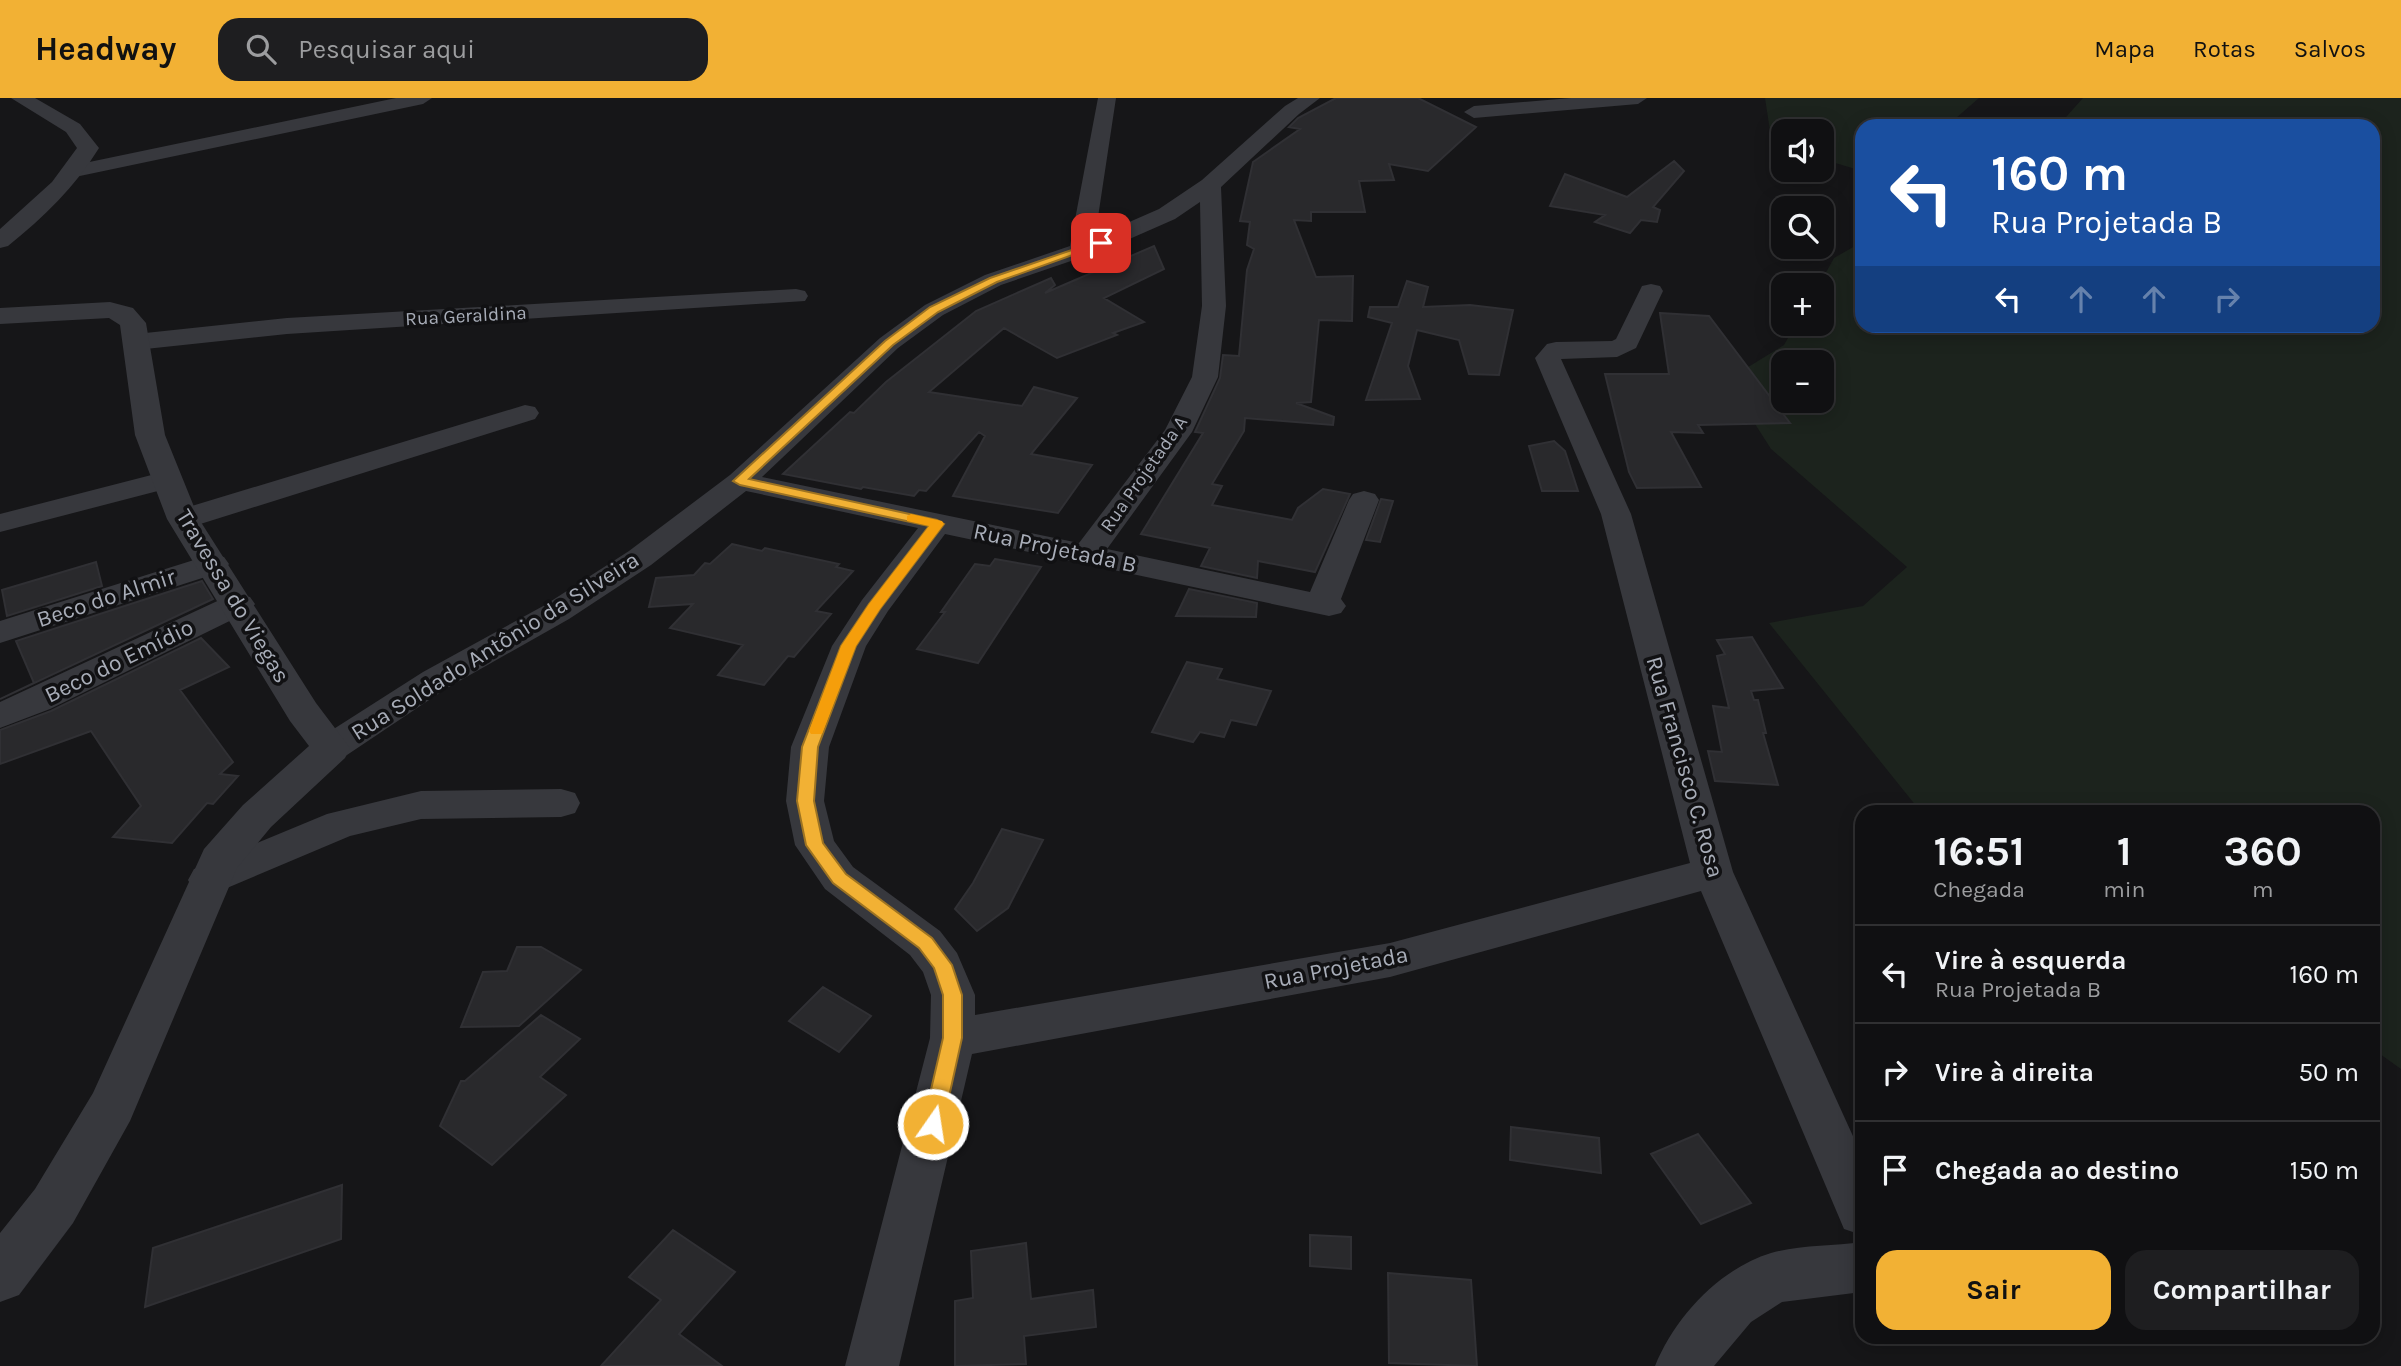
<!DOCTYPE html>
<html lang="pt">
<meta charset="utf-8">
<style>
:root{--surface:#101012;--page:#1e1e20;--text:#f1f3f6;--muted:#9c9d9f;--line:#303032;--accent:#f2b134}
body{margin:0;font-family:Karla,sans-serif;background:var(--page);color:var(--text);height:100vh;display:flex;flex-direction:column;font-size:26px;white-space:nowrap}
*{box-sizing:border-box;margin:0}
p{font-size:23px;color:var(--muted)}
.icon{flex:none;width:38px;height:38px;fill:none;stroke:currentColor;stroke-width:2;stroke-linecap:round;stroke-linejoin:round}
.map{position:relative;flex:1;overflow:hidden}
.sheet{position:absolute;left:1855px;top:707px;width:525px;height:539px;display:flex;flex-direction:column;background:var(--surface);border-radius:21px;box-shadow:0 4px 18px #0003,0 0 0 2px var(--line)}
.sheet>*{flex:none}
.top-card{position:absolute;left:1855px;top:21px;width:525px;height:214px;border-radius:21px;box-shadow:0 4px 18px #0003,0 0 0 2px var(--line);background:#1a4fa0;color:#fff;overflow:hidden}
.tools{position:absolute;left:1771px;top:21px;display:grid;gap:14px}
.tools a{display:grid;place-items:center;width:63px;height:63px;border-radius:14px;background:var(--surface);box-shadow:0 4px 18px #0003,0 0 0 2px var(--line);font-size:35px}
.pin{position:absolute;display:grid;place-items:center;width:60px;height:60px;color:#fff;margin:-30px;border-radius:14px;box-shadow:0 4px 10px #0006}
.me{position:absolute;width:77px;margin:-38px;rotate:13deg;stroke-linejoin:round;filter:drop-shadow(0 0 5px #0008)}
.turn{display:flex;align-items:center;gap:24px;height:147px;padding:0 21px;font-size:32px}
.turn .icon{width:91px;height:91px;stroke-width:2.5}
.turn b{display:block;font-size:49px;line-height:60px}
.lanes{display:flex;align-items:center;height:66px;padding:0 21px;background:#0003;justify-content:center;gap:35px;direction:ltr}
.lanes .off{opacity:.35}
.eta{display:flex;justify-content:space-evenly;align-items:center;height:119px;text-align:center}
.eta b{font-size:42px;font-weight:700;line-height:49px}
.cta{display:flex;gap:14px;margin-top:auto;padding:14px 21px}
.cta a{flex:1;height:80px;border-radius:21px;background:var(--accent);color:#111;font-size:28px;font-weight:700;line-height:80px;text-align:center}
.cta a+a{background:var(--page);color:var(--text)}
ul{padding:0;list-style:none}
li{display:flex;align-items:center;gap:21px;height:98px;padding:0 21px;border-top:2px solid var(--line)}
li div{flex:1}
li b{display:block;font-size:26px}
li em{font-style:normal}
header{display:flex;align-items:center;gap:42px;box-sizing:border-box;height:98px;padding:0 35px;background:var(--accent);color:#111}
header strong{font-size:33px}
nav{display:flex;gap:38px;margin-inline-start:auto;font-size:24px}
.search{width:490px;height:63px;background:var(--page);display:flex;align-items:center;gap:18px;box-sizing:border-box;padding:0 24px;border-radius:21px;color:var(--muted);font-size:26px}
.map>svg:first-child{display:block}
.green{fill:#1c231d;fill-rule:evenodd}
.building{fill:#29292c;stroke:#303034;stroke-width:2}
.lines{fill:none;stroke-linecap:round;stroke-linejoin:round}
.minor{fill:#37383d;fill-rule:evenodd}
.tertiary{fill:#37383d;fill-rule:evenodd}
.route{fill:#f2b134;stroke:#9d7322;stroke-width:2}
.slow{fill:#f59e0b}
.labels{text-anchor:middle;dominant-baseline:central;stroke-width:7;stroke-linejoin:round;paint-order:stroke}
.far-street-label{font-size:19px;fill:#a8adb8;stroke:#111113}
.street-label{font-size:23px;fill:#a8adb8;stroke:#111113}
</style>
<header>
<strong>Headway</strong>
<div class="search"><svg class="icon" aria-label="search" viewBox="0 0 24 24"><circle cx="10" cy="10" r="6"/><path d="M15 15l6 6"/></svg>Pesquisar aqui</div>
<nav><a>Mapa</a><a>Rotas</a><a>Salvos</a></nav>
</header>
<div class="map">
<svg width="2401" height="1268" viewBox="0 0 2401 1268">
<rect width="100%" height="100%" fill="#161618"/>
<path class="green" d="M1765,0H1979L1947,28H1862V73L1822,61V33H1783V50L1772,46Z
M2083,0H2401V971L2373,951V714H1921L1769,525L1863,508L1907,469L1771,351L1727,282L1784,247L1796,226H1822V187H1819L1834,160L1862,144V228H2373V28H2058ZM1783,264H1822V303H1783Z"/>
<path class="building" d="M1336,0H1418L1476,29L1428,73L1389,66L1394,82L1359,83L1365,114H1311V123L1294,122L1316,179L1353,178L1352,223L1319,222L1311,304L1296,305L1334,319L1333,327L1245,320L1244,333L1212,386L1222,388L1212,407L1292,422L1298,410L1323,391L1350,396L1315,474L1258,463L1257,480L1201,468L1210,450L1141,436L1203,335L1195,334L1220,280L1223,257L1239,258L1247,172L1254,151L1247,147L1250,124L1240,123L1253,64L1300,31L1289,29L1298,20Z
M1674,63L1684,73L1653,109L1660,112L1657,124L1641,122L1630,135L1595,124L1605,117L1550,108L1565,76L1627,99Z
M1154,148L1164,171L1104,200L1144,224L1113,235L1117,237L1057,260L1004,230L929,294L1022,308L1034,289L1077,300L1031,356L1092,367L1058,415L953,398L985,338L979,334L926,393L919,392L914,398L863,389L861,391L783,376L850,314L854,315L886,284L976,213L1051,180L1055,187L1045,195Z
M1407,183L1428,189L1423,209L1470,207L1513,212L1499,277L1469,276L1459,242L1417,232L1408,268L1420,301L1366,302L1392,225L1368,219L1370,209H1398Z
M1660,215L1709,218L1790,325L1698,327L1703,335L1671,334L1701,389L1637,390L1629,374L1605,276H1669Z
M1554,343L1565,353L1578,393H1542L1529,348Z
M1381,401L1393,403L1380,444L1366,442Z
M732,446L762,453L765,450L839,466L836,469L853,473L816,513L831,516L794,559L788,558L764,587L718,577L743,547L670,530L693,506L649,509L656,480L694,477L705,465L710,466Z
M995,461L1041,469L978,565L917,551L945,514H941L975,466L990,468Z
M96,464L102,488L7,518L2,492Z
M202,483L213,501L0,601L34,585L16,543Z
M1189,491L1257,505L1256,519L1176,518Z
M1752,539L1783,590L1751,593L1754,602H1758L1766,635H1763L1778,687L1715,683L1708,653L1722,654L1713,608L1729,610L1717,558L1725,556L1717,542Z
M201,540L229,569L180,592L233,664L220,676L238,678L213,706L207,705L172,745L113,739L141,708L91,633L0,666V632L51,613Z
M1187,564L1222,571L1217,581L1271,593L1256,627L1231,622L1224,639L1200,634L1193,644L1152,634Z
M1002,731L1043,742L1008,810L977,833L955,811L973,785Z
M517,849H541L581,872L519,928L461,929L483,874L507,873Z
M823,889L871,918L839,954L789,923Z
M541,917L580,941L540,979L566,997L492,1067L440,1028L461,983H465Z
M1511,1029L1599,1040L1601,1075L1510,1062Z
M1698,1036L1751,1105L1701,1126L1651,1056Z
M342,1087L341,1141L145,1209L153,1150Z
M673,1132L735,1174L679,1236L722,1268H601L661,1202L629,1179Z
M1310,1137L1351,1139V1171L1310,1168Z
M1026,1145L1031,1201L1093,1192L1096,1229L1024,1238L1026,1266L955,1268V1203L973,1200L971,1153Z
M1388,1175L1471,1182L1477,1268L1389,1265Z"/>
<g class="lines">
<path class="minor" d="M396,0H432L423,6L75,79L68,77L65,73L68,69L75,67Z
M1098,0H1116L1095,139L1159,111L1202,82L1285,8L1298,0H1320L1299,16L1221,89L1226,208L1218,279L1192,334L1107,451L1310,494L1349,402L1353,396L1364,393L1375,396L1379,402L1341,501L1346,508L1341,515L1329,518L945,436L888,513L866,548L829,649L824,703L834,743L853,769L940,833L957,855L975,897V917L1390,845L1690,765L1601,416L1535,260L1547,246L1556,244L1612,243L1616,241L1642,188L1651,186L1660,188L1663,193L1636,250L1617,259L1561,261L1631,416L1733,774L1862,1058V1137L1844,1131L1701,793L1390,879L972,956L899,1268H845L930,940L931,897L923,874L910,857L825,791L795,747L786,703L791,649L832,548L862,502L918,430L746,393L651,467L569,521L447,590L344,659L331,663L318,659L312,650L318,641L423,574L545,507L629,453L730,377L880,240L925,207L985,177L1070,148ZM1200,104L1202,208L1192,279L1165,332L1079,445L762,379L898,250L943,217L1001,187L1109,150L1175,121Z
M1571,0H1647L1638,6L1474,20L1464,14L1474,8Z
M796,191L805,193L808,198L805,203L287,236L136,252L127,249L123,244L127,239L136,236L287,220Z
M525,307L535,309L539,315L535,321L194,428L183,430L172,428L168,421L172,414Z
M167,373L177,376L182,382L177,388L0,434V416Z
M213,456L224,459L229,466L224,473L0,545V523Z
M238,496L250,499L255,506L250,513L50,611L0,630V604L226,499Z
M561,691L575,695L580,705L575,715L561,719L421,721L350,738L208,798L194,793L188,782L194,771L327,716L421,693Z
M1862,1144V1194L1782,1204L1751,1224L1714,1268H1655C1675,1219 1719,1171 1771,1155C1799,1147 1833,1148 1862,1144Z"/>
<path class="tertiary" d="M11,0H35L80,26L99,50C75,89 44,119 8,148L0,150V131L52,84L77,50L66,34Z
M110,204L133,210L146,225L165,337L199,421L316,605L350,650L345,660L271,729L237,770L130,1023L73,1125L19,1197L0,1204V1135L35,1091L93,995L204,751L243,707L309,648L290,623L167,421L135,337L120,227L109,220L0,226V210Z"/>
</g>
<path class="route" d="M1098,143L1106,145L997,184L938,214L893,247L749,381L937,422L944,426L880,511L856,548L818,649L814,703L823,745L846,776L932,840L952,867L962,897V940L943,1026L940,1033L933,1035L926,1033L923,1026L943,940V897L934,870L919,850L833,785L806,747L797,703L802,649L841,548L869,506L929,428L740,387L733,383L885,243L930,209L990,180Z"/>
<path class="slow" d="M911,416L942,423L944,426L880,511L856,548L822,636H811L809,633L841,548L869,506L929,428L907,423V418Z"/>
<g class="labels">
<g class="far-street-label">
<text transform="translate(466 218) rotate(-3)">Rua Geraldina</text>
<text transform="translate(1144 376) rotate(-55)">Rua Projetada A</text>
</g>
<g class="street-label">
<text transform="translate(1055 450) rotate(12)">Rua Projetada B</text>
<text transform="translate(233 498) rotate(59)">Travessa do Viegas</text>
<text transform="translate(106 500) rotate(-18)">Beco do Almir</text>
<text transform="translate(495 548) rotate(-32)">Rua Soldado Antônio da Silveira</text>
<text transform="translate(119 563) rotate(-26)">Beco do Emídio</text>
<text transform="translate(1685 669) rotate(74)">Rua Francisco C. Rosa</text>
<text transform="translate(1336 870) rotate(-11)">Rua Projetada</text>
</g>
</g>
</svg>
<div class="tools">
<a><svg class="icon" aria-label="sound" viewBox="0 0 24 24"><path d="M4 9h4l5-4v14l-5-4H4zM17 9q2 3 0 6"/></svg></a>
<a><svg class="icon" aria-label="search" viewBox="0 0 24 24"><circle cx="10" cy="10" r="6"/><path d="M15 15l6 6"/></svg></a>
<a>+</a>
<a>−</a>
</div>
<div class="pin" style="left:1101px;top:145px;background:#d93025"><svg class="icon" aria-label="arrive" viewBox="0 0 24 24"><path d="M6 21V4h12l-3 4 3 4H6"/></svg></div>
<svg class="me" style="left:933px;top:1026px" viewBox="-20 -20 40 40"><circle r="17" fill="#f2b134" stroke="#fff" stroke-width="3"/><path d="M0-11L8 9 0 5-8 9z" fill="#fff"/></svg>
<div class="top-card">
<div class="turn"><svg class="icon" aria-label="left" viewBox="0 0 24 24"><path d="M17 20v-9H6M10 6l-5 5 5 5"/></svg><div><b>160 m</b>Rua Projetada B</div></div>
<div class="lanes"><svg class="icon" aria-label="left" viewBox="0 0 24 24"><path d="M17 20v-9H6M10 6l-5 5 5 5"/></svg><svg class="icon off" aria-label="ahead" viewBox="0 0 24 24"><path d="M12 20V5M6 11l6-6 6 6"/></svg><svg class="icon off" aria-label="ahead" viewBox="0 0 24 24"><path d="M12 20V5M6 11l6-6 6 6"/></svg><svg class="icon off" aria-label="right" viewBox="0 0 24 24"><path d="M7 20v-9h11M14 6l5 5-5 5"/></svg></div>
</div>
<section class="sheet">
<div class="eta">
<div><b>16:51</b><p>Chegada</p></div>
<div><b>1</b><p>min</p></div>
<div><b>360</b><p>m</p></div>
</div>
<ul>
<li><svg class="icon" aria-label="left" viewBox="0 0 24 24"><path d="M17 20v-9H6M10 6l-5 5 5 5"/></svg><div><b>Vire à esquerda</b><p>Rua Projetada B</p></div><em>160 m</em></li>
<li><svg class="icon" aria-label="right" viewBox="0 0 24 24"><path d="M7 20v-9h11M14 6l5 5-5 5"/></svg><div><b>Vire à direita</b></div><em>50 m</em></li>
<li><svg class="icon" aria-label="arrive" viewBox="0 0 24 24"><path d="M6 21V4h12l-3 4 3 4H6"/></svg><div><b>Chegada ao destino</b></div><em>150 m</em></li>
</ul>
<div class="cta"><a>Sair</a><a>Compartilhar</a></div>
</section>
</div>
